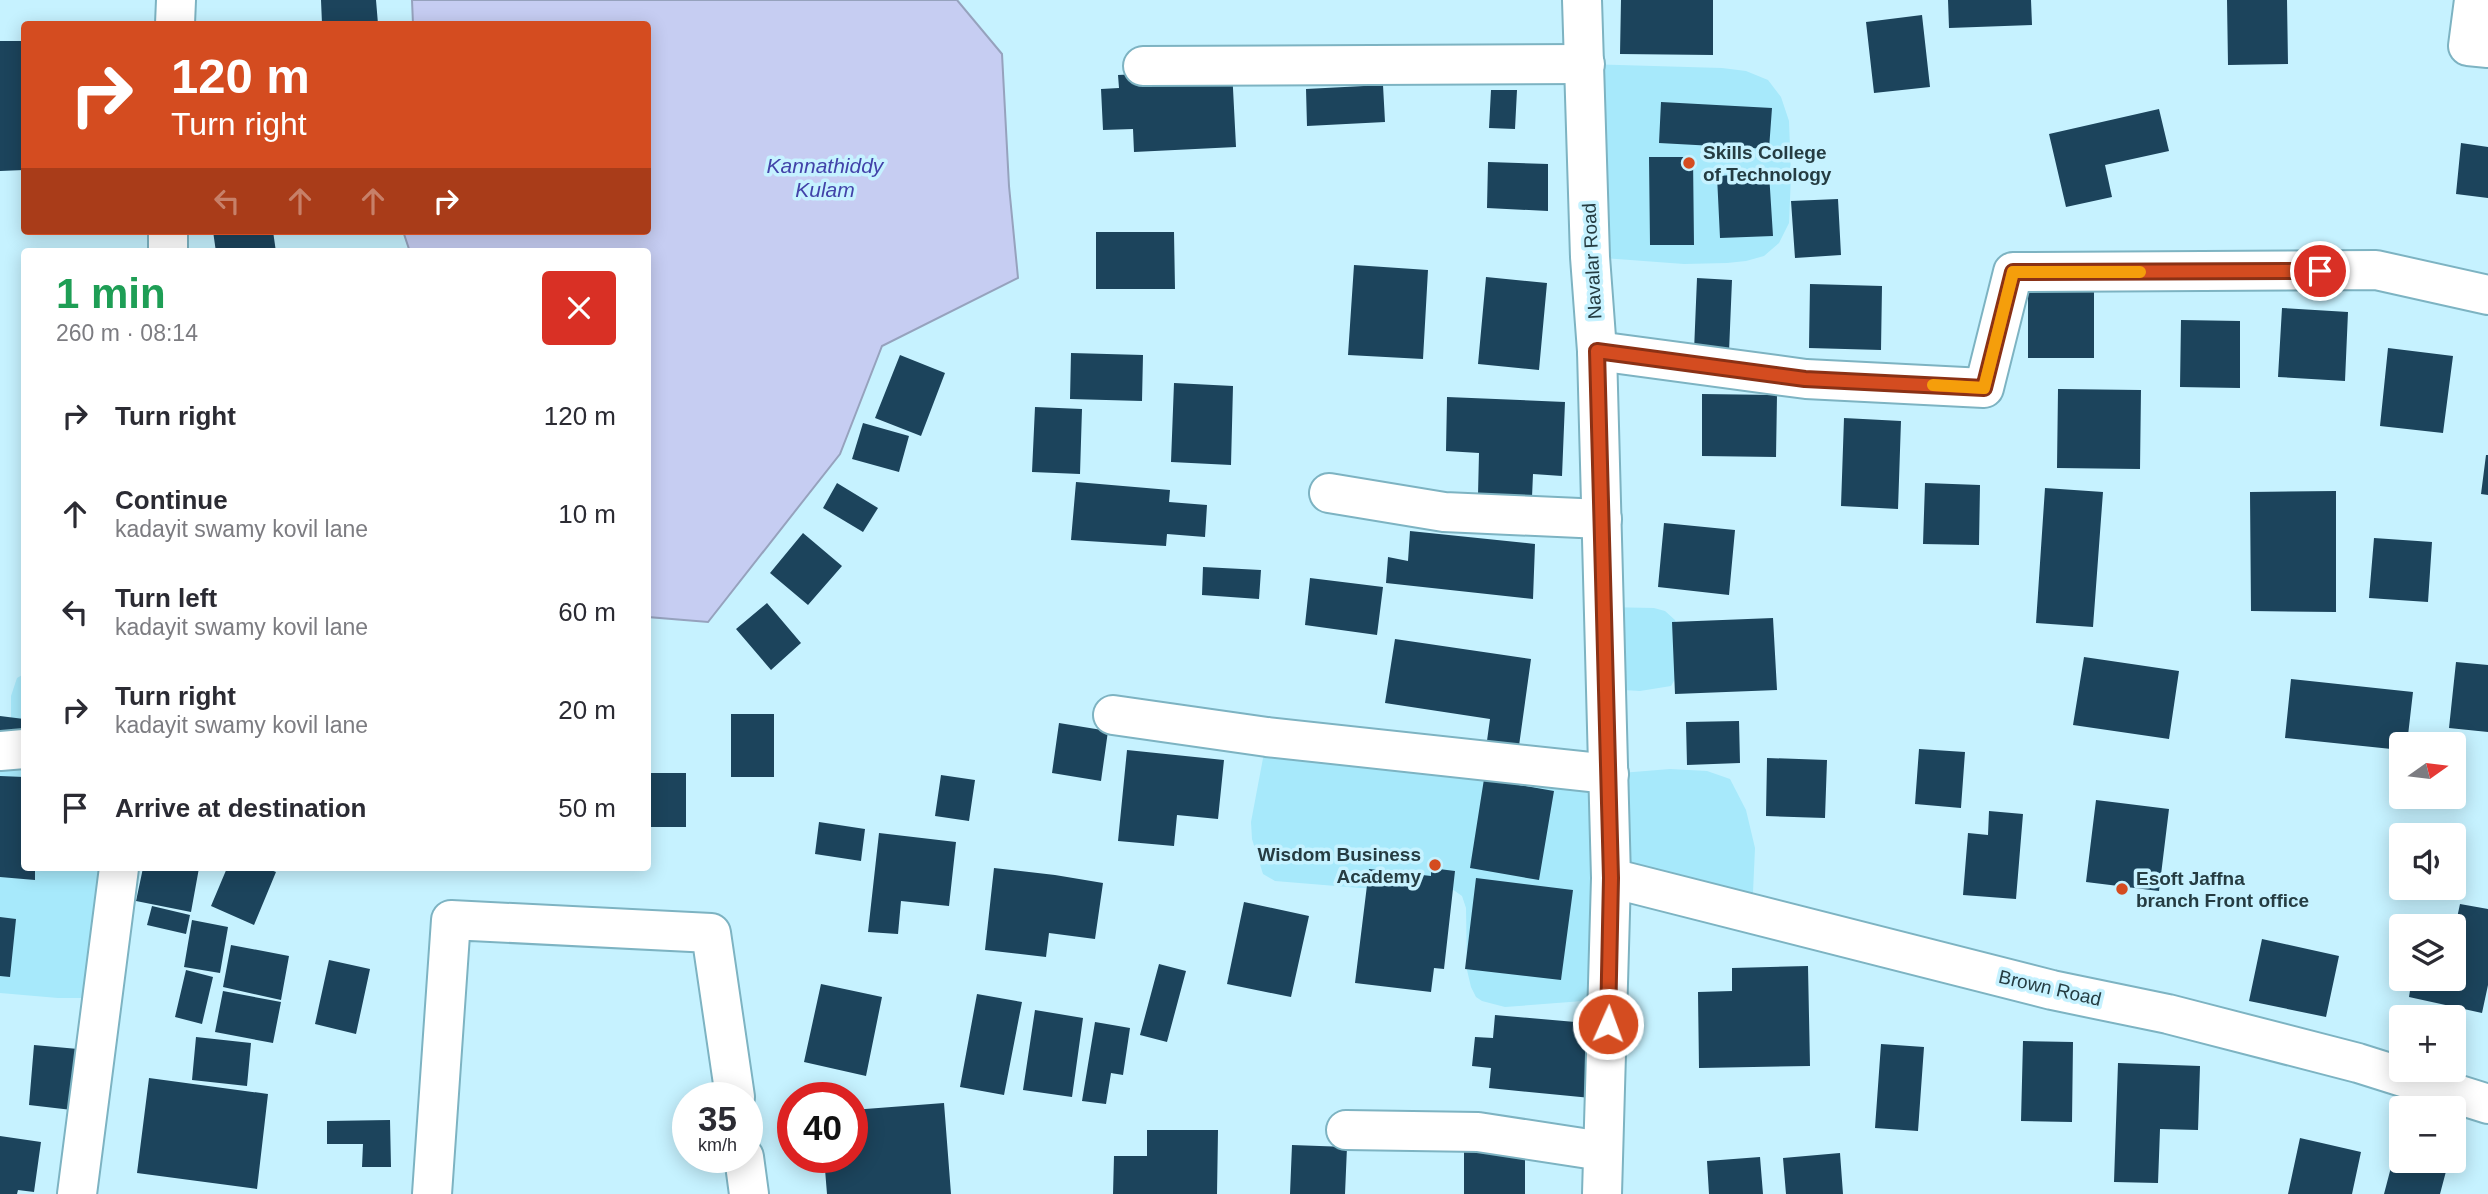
<!DOCTYPE html>
<meta charset="utf-8">
<style>
:root{--surface:#fff;--page:#f2f2f3;--text:#2b2b33;--muted:#7c7c81}
body{margin:0;font-family:Arial,sans-serif;background:var(--page);color:var(--text);height:100vh;display:flex;flex-direction:column;font-size:26px;white-space:nowrap}
*{box-sizing:border-box;margin:0}
p{font-size:23px;color:var(--muted)}
.icon{flex:none;width:38px;height:38px;fill:none;stroke:currentColor;stroke-width:2;stroke-linecap:round;stroke-linejoin:round}
.map{position:relative;flex:1;overflow:hidden}
.sheet{position:absolute;left:21px;top:248px;width:630px;height:623px;display:flex;flex-direction:column;background:var(--surface);border-radius:7px;box-shadow:0 4px 18px #0003}
.sheet>*{flex:none}
.hud{position:absolute;left:21px;top:21px;width:630px;height:214px;border-radius:7px;box-shadow:0 4px 18px #0003;background:#d44c20;color:#fff;overflow:hidden}
.needle{width:46px;rotate:76deg}
.tools{position:absolute;left:2389px;top:732px;display:grid;gap:14px}
.tools a{display:grid;place-items:center;width:77px;height:77px;border-radius:7px;background:var(--surface);box-shadow:0 4px 18px #0003;font-size:35px}
.speed{position:absolute;left:672px;top:1082px;display:flex;gap:14px;font-size:35px;font-weight:700;text-align:center}
.speed>*{display:grid;place-content:center;width:91px;height:91px;border-radius:50%;background:var(--surface);box-shadow:0 4px 18px #0003;line-height:1}
.speed small{font-size:18px;font-weight:400}
.speed .limit{border:10px solid #d22;background:#fff;color:#111}
.pin{position:absolute;display:grid;place-items:center;width:60px;height:60px;color:#fff;margin:-30px;border:4px solid #fff;border-radius:50%;box-shadow:0 2px 7px #0007}
.me{position:absolute;width:77px;margin:-38px;rotate:2deg;stroke-linejoin:round;filter:drop-shadow(0 0 5px #0008)}
.turn{display:flex;align-items:center;gap:24px;height:147px;padding:0 35px;font-size:32px}
.turn .icon{width:91px;height:91px;stroke-width:2.5}
.turn b{display:block;font-size:49px;line-height:60px}
.lanes{display:flex;align-items:center;height:66px;padding:0 35px;background:#0003;justify-content:center;gap:35px;direction:ltr}
.lanes .off{opacity:.35}
.round{display:grid;place-items:center;flex:none;width:74px;height:74px;border-radius:7px;background:var(--page)}
.overview{display:flex;align-items:center;justify-content:space-between;height:119px;padding:0 35px}
h1{font-size:42px;font-weight:600;line-height:52px;color:#1e9e55}
ul{padding:0;list-style:none}
li{display:flex;align-items:center;gap:21px;height:98px;padding:0 35px}
li div{flex:1}
li b{display:block;font-size:26px}
li em{font-style:normal}
.map>svg:first-child{display:block}
.built{fill:#a7e9fb}
.water{fill:#c6cdf2;stroke:#96a2bd;stroke-width:2}
.building{fill:#1c445c}
.lines{fill:none;stroke-linecap:round;stroke-linejoin:round}
.street-casing{stroke:#7db3c2;stroke-width:42}
.secondary-casing{stroke:#7db3c2;stroke-width:42}
.street{stroke:#fff;stroke-width:38}
.secondary{stroke:#fff;stroke-width:38}
.route-casing{stroke:#8a3115;stroke-width:18}
.route{stroke:#d44c20;stroke-width:12}
.slow{stroke:#f59e0b;stroke-width:12}
.poi-dot{fill:#d44c20;stroke:#c6f2ff;stroke-width:2.5}
.labels{text-anchor:middle;dominant-baseline:central;stroke-width:7;stroke-linejoin:round;paint-order:stroke}
.poi-label{font-size:19px;font-weight:bold;fill:#253c42;stroke:#c6f2ff;text-anchor:start}
.street-label{font-size:19px;fill:#253c42;stroke:#c6f2ff}
.water-label{font-size:21px;font-style:italic;fill:#4243a9;stroke:#c6f2ff}
</style>
<div class="map">
<svg width="2488" height="1194" viewBox="0 0 2488 1194">
<rect width="100%" height="100%" fill="#c6f2ff"/>
<path class="built" d="M1585,64L1722,68L1746,71L1768,80L1781,97L1789,121L1791,175L1789,223L1779,243L1764,256L1746,261L1727,263L1684,264L1590,257Z
M1604,607L1654,608L1665,611L1675,620L1680,634L1679,672L1671,686L1640,691L1606,689Z
M24,674V868H119L101,998H58L0,993V751L11,749V696L17,678Z
M1267,737L1609,774L1670,769L1707,771L1730,779L1746,810L1755,848L1752,915L1611,878L1609,999L1505,1007L1482,1001L1476,997L1471,987L1467,970L1466,908L1462,896L1452,889L1360,888L1275,881L1263,874L1252,839L1251,822Z"/>
<path class="water" d="M412,0H957L1002,54L1009,186L1018,278L882,346L840,454L708,622L648,617V252H410L403,231H648V24H413Z"/>
<path class="building" d="M321,0H376L378,24H322Z
M1621,0H1713V55L1620,54Z
M1948,0H2031L2032,25L1949,28Z
M2227,0H2287L2288,64L2228,65Z
M1922,15L1930,87L1874,93L1866,22Z
M0,41H24V170L0,171Z
M1232,69L1236,147L1134,152L1133,129L1103,130L1101,89L1119,88L1118,75Z
M1383,85L1385,122L1307,126L1306,89Z
M1491,90H1517L1515,129L1489,128Z
M1661,102L1772,108L1769,149L1659,143Z
M2159,109L2169,151L2105,165L2112,197L2066,207L2049,134Z
M2461,143L2488,147V198L2456,194Z
M1649,157H1693L1694,245H1650Z
M1488,162L1548,164V211L1487,208Z
M1769,173L1773,236L1720,238L1717,176Z
M1838,199L1841,255L1795,258L1791,201Z
M213,231H273L276,252H216Z
M1096,232H1174L1175,289H1096Z
M1354,265L1428,270L1423,359L1348,355Z
M1486,277L1547,283L1539,370L1478,364Z
M1697,278L1732,280L1729,352L1694,351Z
M1810,284L1882,286L1881,350L1809,348Z
M2028,291L2094,292V358H2028Z
M2282,308L2348,312L2345,381L2278,377Z
M2181,320L2240,321V388L2180,387Z
M2388,348L2453,356L2443,433L2380,426Z
M1071,353L1143,355L1142,401L1070,399Z
M900,355L945,373L921,436L875,418Z
M1174,383L1233,386L1231,465L1171,462Z
M2058,389L2141,390L2140,469L2057,468Z
M1702,394L1777,395L1776,457L1702,456Z
M1447,397L1565,402L1562,476L1533,474L1532,497L1478,495L1479,453L1446,451Z
M1035,407L1082,409L1080,474L1032,472Z
M1844,418L1901,421L1898,509L1841,506Z
M863,423L909,436L899,472L852,459Z
M2486,455H2488V495L2481,494Z
M1076,482L1170,490L1169,502L1207,505L1205,537L1167,534L1166,546L1071,540Z
M837,483L878,508L863,532L823,508Z
M1925,483L1980,485L1979,545L1923,544Z
M2045,488L2103,492L2093,627L2036,623Z
M2336,491V612L2251,611L2250,492Z
M1664,523L1735,530L1729,595L1658,587Z
M1410,531L1535,544L1533,599L1386,583L1388,557L1408,561Z
M803,533L842,566L808,605L770,573Z
M2374,538L2432,542L2428,602L2369,598Z
M1203,567L1261,570L1259,599L1202,595Z
M1310,578L1383,587L1377,635L1305,625Z
M767,603L801,643L771,670L736,629Z
M1773,618L1777,690L1675,694L1672,622Z
M1395,639L1531,659L1518,753L1486,748L1490,719L1385,703Z
M2084,657L2179,671L2169,739L2073,725Z
M2456,662L2488,665V732L2449,728Z
M2291,679L2413,692L2407,744H2401V750L2285,738Z
M731,714H774V777H731Z
M0,716L24,719V744L0,741Z
M1739,721L1740,763L1687,765L1686,722Z
M1059,723L1108,731L1101,781L1052,773Z
M1919,749L1965,752L1961,808L1915,804Z
M1127,750L1224,760L1218,819L1177,815L1174,846L1118,841Z
M1767,758L1827,760L1825,818L1766,816Z
M648,773H686V827H648Z
M941,775L975,780L969,821L935,816Z
M0,776L24,777V868H35V880L0,877Z
M1484,779L1554,791L1539,880L1470,868Z
M2096,800L2169,809L2159,891L2086,882Z
M1989,811L2023,814L2016,899L1963,895L1968,833L1988,835Z
M819,822L865,829L861,861L815,854Z
M879,833L956,842L949,906L901,901L898,934L868,932Z
M143,868H199L191,912L136,901Z
M227,868H266L276,872L254,925L211,906Z
M994,868L1055,875L1103,883L1095,939L1049,933L1046,957L985,950Z
M1431,868L1455,871L1444,969L1434,968L1431,992L1355,983L1369,869L1431,876Z
M1476,878L1573,890L1561,980L1465,969Z
M1244,902L1309,916L1291,997L1227,984Z
M2460,904L2488,909V985L2482,1013L2409,997L2412,978H2454V932Z
M152,906L190,915L186,934L147,925Z
M0,917L16,919L10,977L0,976Z
M192,920L228,927L220,973L184,967Z
M2262,939L2339,956L2326,1017L2249,1001Z
M231,945L289,956L281,1000L223,987Z
M329,960L370,969L356,1034L315,1024Z
M1159,964L1186,971L1167,1042L1140,1035Z
M1808,966L1810,1066L1699,1068L1698,992L1732,991V968Z
M186,970L213,977L202,1024L175,1017Z
M821,984L882,997L866,1076L804,1062Z
M223,991L281,1002L273,1043L215,1032Z
M977,994L1022,1002L1004,1095L960,1087Z
M1035,1010L1083,1018L1072,1097L1023,1090Z
M1495,1015L1598,1024L1591,1098L1489,1088L1491,1068L1472,1066L1475,1037L1493,1038Z
M1095,1022L1130,1028L1123,1075L1111,1073L1106,1104L1082,1101Z
M196,1037L251,1043L247,1086L192,1080Z
M2023,1041L2073,1042L2072,1122L2021,1121Z
M1881,1044L1924,1047L1918,1131L1875,1128Z
M34,1045L78,1049L72,1110L29,1105Z
M2118,1063L2200,1066L2198,1130L2160,1129L2158,1183L2114,1182Z
M149,1078L268,1094L257,1189L137,1173Z
M944,1103L951,1194H827L824,1157H852V1110Z
M390,1120L391,1167H362L363,1144H327V1121Z
M1147,1130H1218L1217,1194H1113L1114,1156H1147Z
M2400,1133L2401,1160H2449L2440,1194H2384Z
M0,1136L41,1142L34,1192L18,1190L17,1194H0Z
M2300,1138L2361,1152L2352,1194H2288Z
M1292,1145L1347,1147L1345,1194H1290Z
M1464,1146H1525V1194H1464Z
M1840,1153L1843,1194H1786L1783,1158Z
M1760,1157L1763,1194H1709L1707,1161Z"/>
<g class="lines">
<g class="street-casing">
<path id="street" d="M2474,0L2468,46L2488,48
M175,24L176,0
M1143,66L1585,64
M168,252V231
M1597,351L1806,379L1984,388L2013,272L2376,270L2488,295
M1329,493L1444,512L1602,519
M1113,715L1267,737L1609,774
M0,751L24,749
M1611,878L2052,990L2168,1014L2358,1063L2488,1104
M1346,1130L1478,1132L1602,1151
M744,1157L749,1194
M77,1194L119,868
M432,1194L451,920L711,933L735,1097"/>
</g>
<g class="secondary-casing">
<path id="secondary" d="M1582,0L1590,257L1597,351L1611,878L1602,1194"/>
</g>
<use href="#street" class="street"/>
<use href="#secondary" class="secondary"/>
</g>
<g class="lines">
<g class="route-casing">
<path id="route" d="M1608,1024L1611,878L1597,351L1805,379L1984,388L2013,272L2320,271"/>
</g>
<use href="#route" class="route"/>
<path class="slow" d="M1933,385L1984,388L2013,272H2140"/>
</g>
<g class="poi-dot">
<circle cx="1689" cy="163" r="7"/>
<circle cx="1435" cy="865" r="7"/>
<circle cx="2122" cy="889" r="7"/>
</g>
<g class="labels">
<g class="poi-label">
<text x="1703" y="152">Skills College<tspan x="1703" dy="22">of Technology</tspan></text>
<text x="1421" y="854" text-anchor="end">Wisdom Business<tspan x="1421" dy="22">Academy</tspan></text>
<text x="2136" y="878">Esoft Jaffna<tspan x="2136" dy="22">branch Front office</tspan></text>
</g>
<g class="street-label">
<text transform="translate(1592 261) rotate(-93)">Navalar Road</text>
<text transform="translate(2050 988) rotate(13)">Brown Road</text>
</g>
<g class="water-label">
<text x="825" y="165">Kannathiddy<tspan x="825" dy="24">Kulam</tspan></text>
</g>
</g>
</svg>
<div class="tools">
<a><svg class="needle" viewBox="-14 -14 28 28"><path d="M0-13l5 13h-10z" fill="#e53935"/><path d="M0 13l5-13h-10z" fill="#7c7c81"/></svg></a>
<a><svg class="icon" aria-label="sound" viewBox="0 0 24 24"><path d="M4 9h4l5-4v14l-5-4H4zM17 9q2 3 0 6"/></svg></a>
<a><svg class="icon" aria-label="layers" viewBox="0 0 24 24"><path d="M12 4l9 5-9 5-9-5zM3 14l9 5 9-5"/></svg></a>
<a>+</a>
<a>−</a>
</div>
<div class="speed"><div>35<small>km/h</small></div><div class="limit">40</div></div>
<div class="pin" style="left:2320px;top:271px;background:#d93025"><svg class="icon" aria-label="arrive" viewBox="0 0 24 24"><path d="M6 21V4h12l-3 4 3 4H6"/></svg></div>
<svg class="me" style="left:1608px;top:1024px" viewBox="-20 -20 40 40"><circle r="17" fill="#d44c20" stroke="#fff" stroke-width="3"/><path d="M0-11L8 9 0 5-8 9z" fill="#fff"/></svg>
<div class="hud">
<div class="turn"><svg class="icon" aria-label="right" viewBox="0 0 24 24"><path d="M7 20v-9h11M14 6l5 5-5 5"/></svg><div><b>120 m</b>Turn right</div></div>
<div class="lanes"><svg class="icon off" aria-label="left" viewBox="0 0 24 24"><path d="M17 20v-9H6M10 6l-5 5 5 5"/></svg><svg class="icon off" aria-label="ahead" viewBox="0 0 24 24"><path d="M12 20V5M6 11l6-6 6 6"/></svg><svg class="icon off" aria-label="ahead" viewBox="0 0 24 24"><path d="M12 20V5M6 11l6-6 6 6"/></svg><svg class="icon" aria-label="right" viewBox="0 0 24 24"><path d="M7 20v-9h11M14 6l5 5-5 5"/></svg></div>
</div>
<section class="sheet">
<div class="overview"><div><h1>1 min</h1><p>260 m · 08:14</p></div><a class="round" style="background:#d93025;color:#fff"><svg class="icon" aria-label="close" viewBox="0 0 24 24"><path d="M6 6l12 12M18 6L6 18"/></svg></a></div>
<ul>
<li><svg class="icon" aria-label="right" viewBox="0 0 24 24"><path d="M7 20v-9h11M14 6l5 5-5 5"/></svg><div><b>Turn right</b></div><em>120 m</em></li>
<li><svg class="icon" aria-label="ahead" viewBox="0 0 24 24"><path d="M12 20V5M6 11l6-6 6 6"/></svg><div><b>Continue</b><p>kadayit swamy kovil lane</p></div><em>10 m</em></li>
<li><svg class="icon" aria-label="left" viewBox="0 0 24 24"><path d="M17 20v-9H6M10 6l-5 5 5 5"/></svg><div><b>Turn left</b><p>kadayit swamy kovil lane</p></div><em>60 m</em></li>
<li><svg class="icon" aria-label="right" viewBox="0 0 24 24"><path d="M7 20v-9h11M14 6l5 5-5 5"/></svg><div><b>Turn right</b><p>kadayit swamy kovil lane</p></div><em>20 m</em></li>
<li><svg class="icon" aria-label="arrive" viewBox="0 0 24 24"><path d="M6 21V4h12l-3 4 3 4H6"/></svg><div><b>Arrive at destination</b></div><em>50 m</em></li>
</ul>
</section>
</div>
